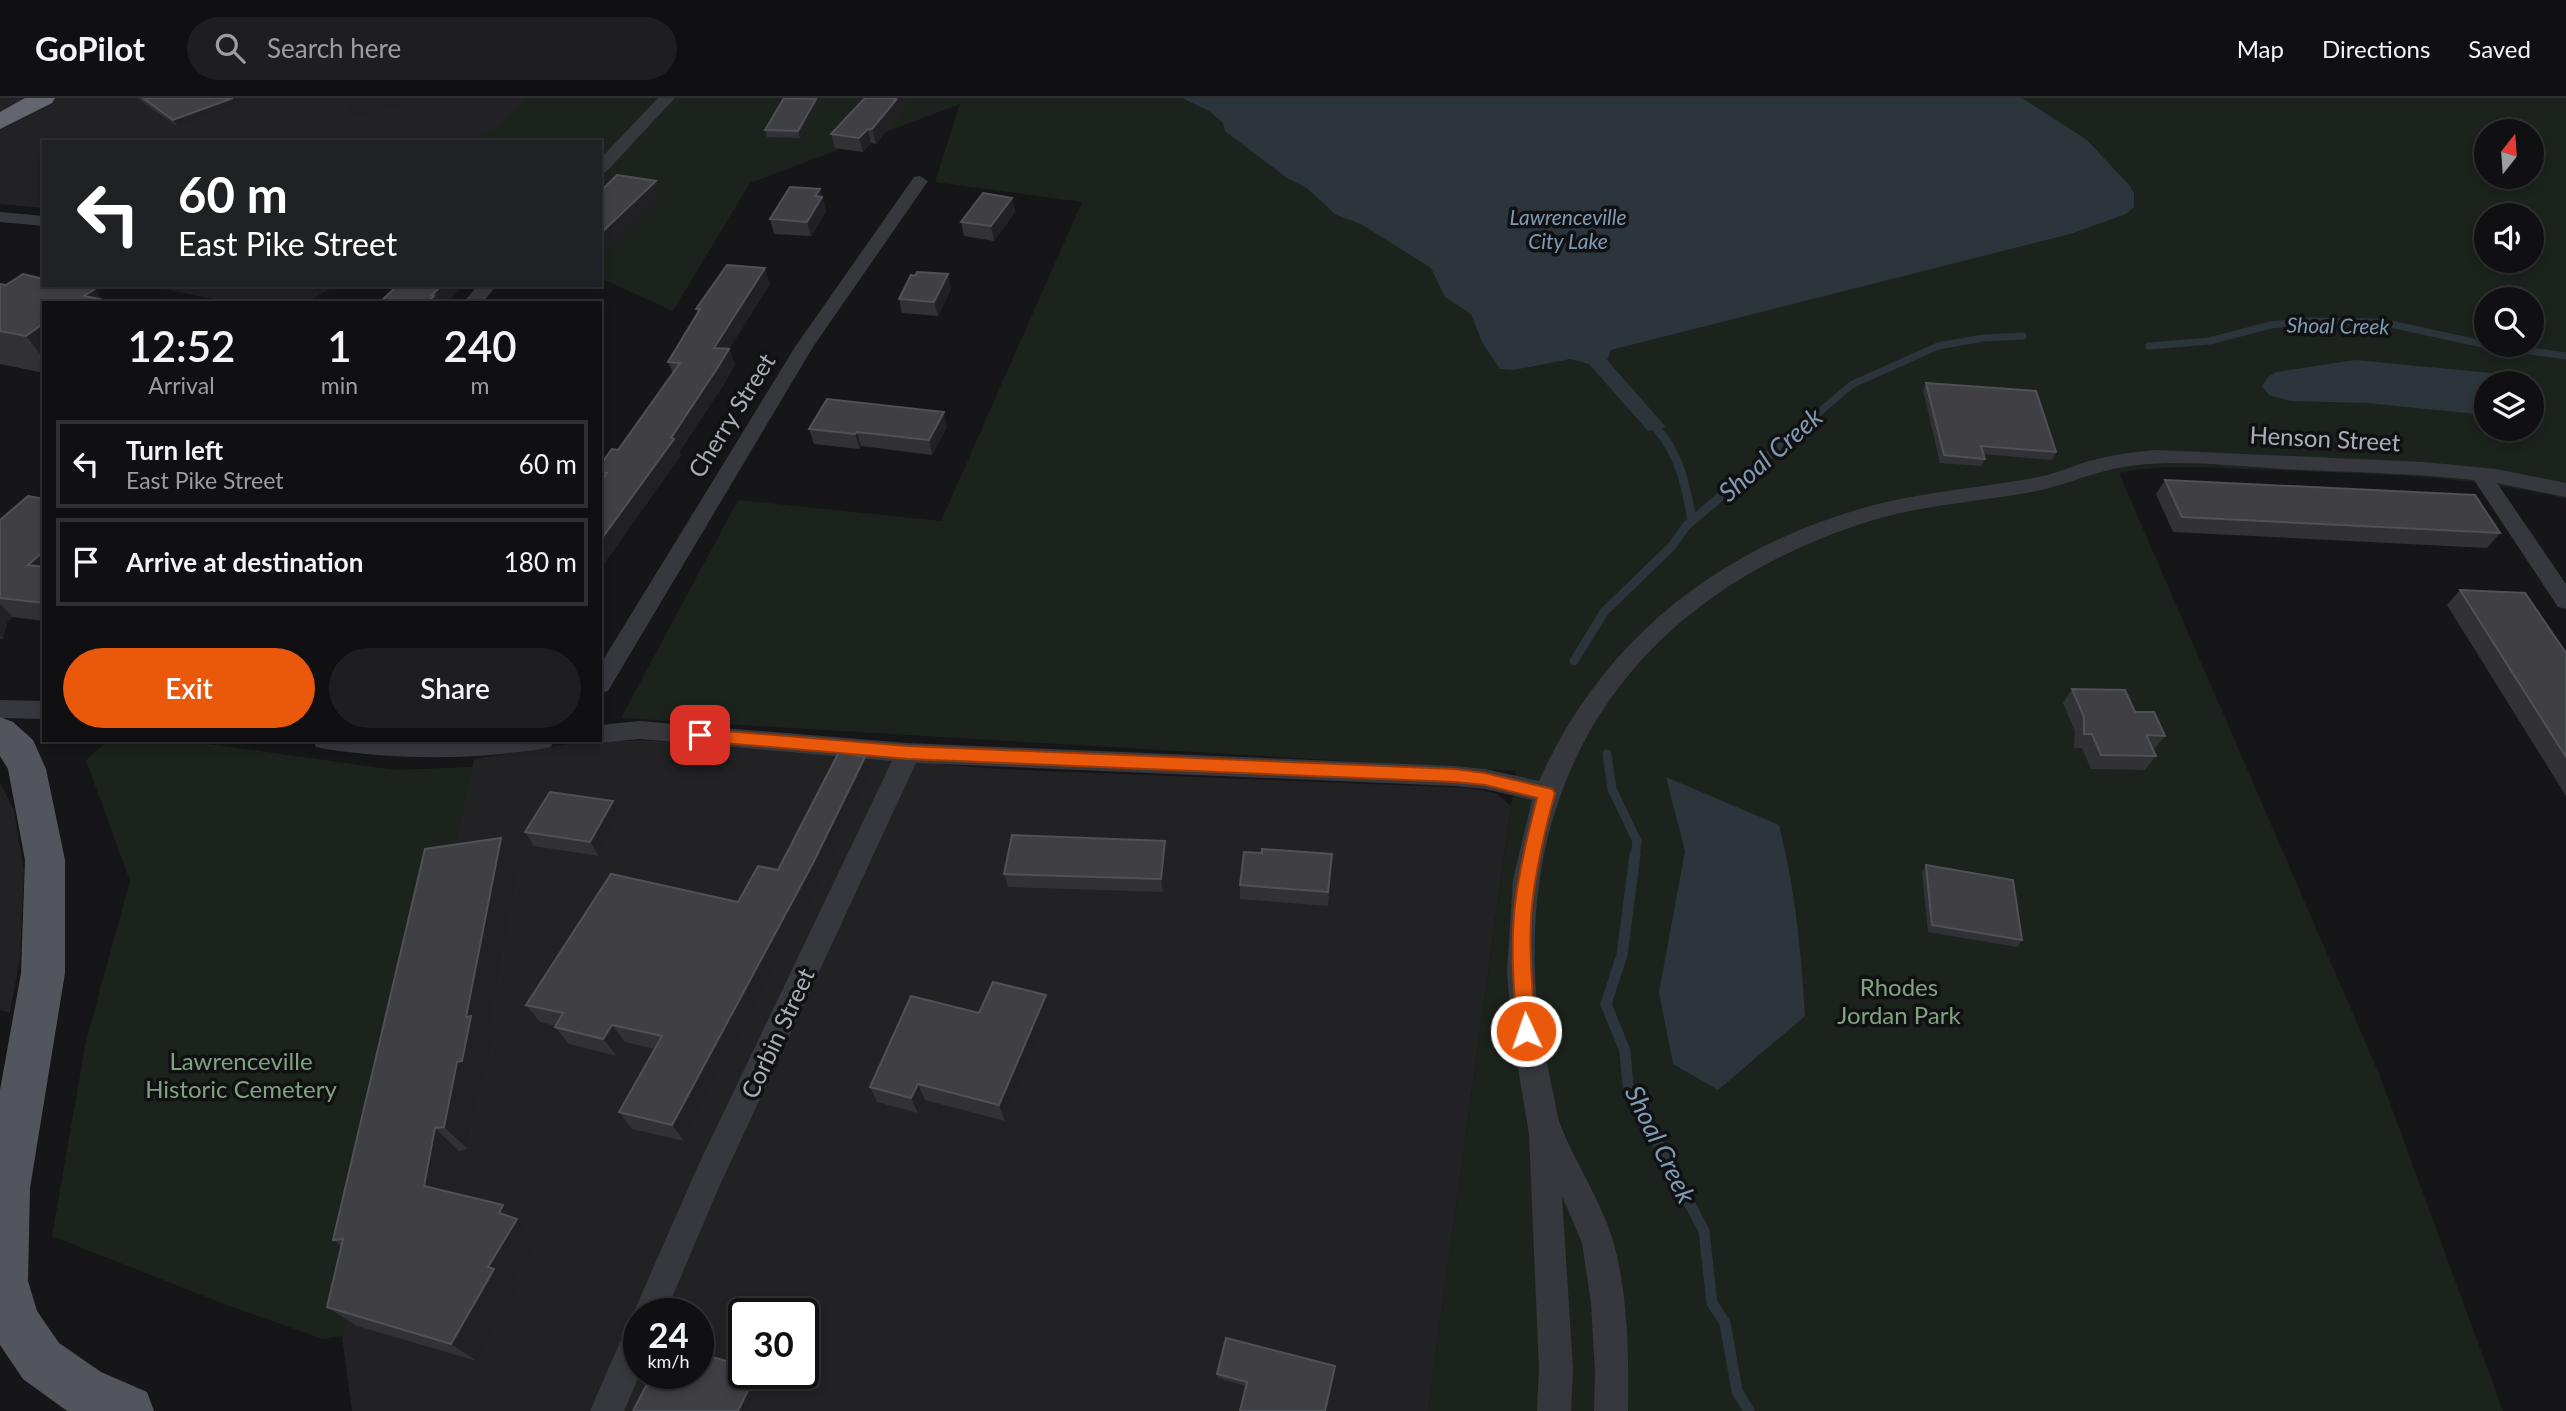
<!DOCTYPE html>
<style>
:root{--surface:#101012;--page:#1e1e20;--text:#f1f3f6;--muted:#9c9d9f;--line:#303032;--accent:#ea580c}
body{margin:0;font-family:Lato,sans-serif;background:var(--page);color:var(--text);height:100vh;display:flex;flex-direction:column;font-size:26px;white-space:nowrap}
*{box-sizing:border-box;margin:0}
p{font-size:23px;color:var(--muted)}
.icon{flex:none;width:38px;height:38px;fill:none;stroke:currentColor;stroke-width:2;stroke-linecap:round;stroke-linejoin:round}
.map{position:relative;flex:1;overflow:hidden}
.side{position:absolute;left:42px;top:203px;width:560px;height:441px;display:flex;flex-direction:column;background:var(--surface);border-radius:0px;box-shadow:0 4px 10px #0003,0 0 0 2px var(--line)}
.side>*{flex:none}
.banner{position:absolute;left:42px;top:42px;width:560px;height:147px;border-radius:0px;box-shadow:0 4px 10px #0003,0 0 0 2px var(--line);background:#202124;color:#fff;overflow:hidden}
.needle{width:46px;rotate:17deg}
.controls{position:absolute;left:2474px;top:21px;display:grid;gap:14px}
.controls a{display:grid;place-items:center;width:70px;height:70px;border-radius:50%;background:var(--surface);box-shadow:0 4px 10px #0003,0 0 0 2px var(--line);font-size:35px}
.speed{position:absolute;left:623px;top:1200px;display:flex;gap:14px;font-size:35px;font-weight:700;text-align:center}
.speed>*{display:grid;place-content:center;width:91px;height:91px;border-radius:50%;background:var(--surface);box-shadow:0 4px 10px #0003,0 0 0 2px var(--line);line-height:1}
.speed small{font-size:18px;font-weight:400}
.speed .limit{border:4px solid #111;border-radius:10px;background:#fff;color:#111}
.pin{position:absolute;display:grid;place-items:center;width:60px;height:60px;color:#fff;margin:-30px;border-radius:14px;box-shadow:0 4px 10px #0006}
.me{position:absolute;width:77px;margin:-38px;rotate:357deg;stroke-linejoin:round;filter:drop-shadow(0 0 5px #0008)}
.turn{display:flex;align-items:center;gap:24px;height:147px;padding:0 21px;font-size:32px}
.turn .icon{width:91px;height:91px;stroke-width:2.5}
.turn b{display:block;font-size:49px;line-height:60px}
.eta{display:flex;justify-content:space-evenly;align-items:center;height:119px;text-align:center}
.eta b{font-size:42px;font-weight:600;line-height:49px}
.primary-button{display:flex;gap:14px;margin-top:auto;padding:14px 21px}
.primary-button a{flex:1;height:80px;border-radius:42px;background:var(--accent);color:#fff;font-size:28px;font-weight:600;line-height:80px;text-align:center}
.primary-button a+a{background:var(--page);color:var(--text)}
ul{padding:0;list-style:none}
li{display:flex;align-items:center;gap:21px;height:88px;margin:0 14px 10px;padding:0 7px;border:4px solid var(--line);border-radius:0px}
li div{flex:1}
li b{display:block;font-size:26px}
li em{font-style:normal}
header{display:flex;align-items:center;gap:42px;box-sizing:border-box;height:98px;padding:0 35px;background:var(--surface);border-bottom:2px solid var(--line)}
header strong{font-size:33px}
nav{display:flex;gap:38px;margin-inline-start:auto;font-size:24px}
.search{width:490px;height:63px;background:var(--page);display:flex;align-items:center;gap:18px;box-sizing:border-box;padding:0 24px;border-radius:38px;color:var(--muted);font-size:26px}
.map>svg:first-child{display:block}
.built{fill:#222225;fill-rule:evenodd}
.green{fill:#1c231d;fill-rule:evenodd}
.water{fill:#2c353c}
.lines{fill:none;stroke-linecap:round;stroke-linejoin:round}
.stream-far2{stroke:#2c353c;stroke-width:7}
.stream-far1{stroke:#2c353c;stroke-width:9}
.stream{stroke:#2c353c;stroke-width:11}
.street{fill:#37383d;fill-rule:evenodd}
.primary{fill:#53555c;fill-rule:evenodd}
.highway{fill:#63666e;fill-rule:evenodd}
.wall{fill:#323236}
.shaded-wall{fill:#212124}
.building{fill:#3f3f44;stroke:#4f5156;stroke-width:2}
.route{fill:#ea580c;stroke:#983908;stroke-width:2}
.labels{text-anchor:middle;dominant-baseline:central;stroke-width:7;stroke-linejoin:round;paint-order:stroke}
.far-water-label{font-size:21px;font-style:italic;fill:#7f9bb3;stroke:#111113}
.street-label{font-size:24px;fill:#a8adb8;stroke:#111113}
.park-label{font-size:24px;fill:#7fa381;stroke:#111113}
.water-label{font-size:26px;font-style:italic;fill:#7f9bb3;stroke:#111113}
</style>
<header>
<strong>GoPilot</strong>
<div class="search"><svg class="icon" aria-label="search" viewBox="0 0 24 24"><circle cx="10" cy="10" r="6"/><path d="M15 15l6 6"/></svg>Search here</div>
<nav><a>Map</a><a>Directions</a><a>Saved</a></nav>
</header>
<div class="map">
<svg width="2566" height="1313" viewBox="0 0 2566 1313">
<rect width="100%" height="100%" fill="#161618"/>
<path class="built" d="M0,0H614L558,44H44V110L0,106Z
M144,187H337L305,205H233Z
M643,642L999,671L1469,690L1496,695L1511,708L1428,1313H352L342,1238L474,661L570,646ZM639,1216H698V1276H639ZM744,1216H803V1276H744Z
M0,685L14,712L24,774L20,860L10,915L0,912Z"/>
<path class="green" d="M529,0H2566V401C2470,377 2372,376 2274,372C2223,371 2169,364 2119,375L2380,978L2503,1313H1428L1516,673L621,620L738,402L941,423L1082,104L935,84L960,6L750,85L673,213L600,180V44H477ZM2487,33H2532V79H2487ZM2487,117H2532V163H2487ZM2487,201H2532V247H2487ZM2487,285H2532V331H2487Z
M109,642H180L395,672L473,669L342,1238L323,1241L224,1206L52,1138L86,943L130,783L86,662Z"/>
<path class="water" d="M1182,0H2022L2087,42L2130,88L2134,95V109L2126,116L2070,136L1611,252L1607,262L1666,329L1648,333L1589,266L1570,261L1513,272L1500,271L1482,244L1471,216L1445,199L1431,170L1361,126L1336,117L1307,90L1287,80L1225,33L1223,25L1209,13Z
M2355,262L2491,275L2522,285H2487V317L2367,305L2291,303L2269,297L2262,288L2268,279L2276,274Z
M1666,679L1779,727C1795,790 1801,852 1805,918L1718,992L1673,966L1659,894L1685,753Z"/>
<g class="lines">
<path class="stream-far2" d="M2488,247L2566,258
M2149,248L2209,243L2271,227L2310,223L2381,224L2487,247
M1800,331L1851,287L1938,248L1983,240L2023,238"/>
<path class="stream-far1" d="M1657,331C1680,357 1686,389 1692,422
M1574,563L1604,514L1672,448L1686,428L1802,329
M1607,656L1612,691L1637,743L1635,759"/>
<path class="stream" d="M1635,757L1622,857L1606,906L1625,953L1628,988L1704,1133L1712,1205L1725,1225L1737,1293L1749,1313"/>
<path class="street" d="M658,0H675L606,74L600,76V61Z
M920,78L928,83L813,249L608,593L600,596V567L795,249L914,79Z
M0,114L44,118V128L0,124Z
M478,187H497L482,205H463Z
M2157,352L2424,364L2496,371L2566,385V399L2497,385L2566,486V511L2558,509L2474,382C2410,375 2345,374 2281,371C2233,368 2185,362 2138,367C2101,370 2068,387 2032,394C1977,404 1920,407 1867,424C1656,491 1527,648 1535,874C1536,914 1544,951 1552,990C1555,1001 1556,1013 1559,1023C1574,1064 1602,1103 1614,1146C1628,1198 1629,1259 1628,1313H1594L1595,1274L1591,1205L1582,1145L1562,1098L1573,1271L1571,1313H1537L1539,1271L1529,1036L1512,934L1507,874L1513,782L1532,702L1485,691L1455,688L916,665L719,1089L665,1216H639L640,1276L624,1313H590L627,1228L636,1225L633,1216L697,1070L892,663L640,641L600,645L591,642H600V627L640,623L908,645L1455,668L1485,671L1539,683C1605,535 1730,442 1886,404C1934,393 1984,389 2033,380C2052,377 2070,369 2089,363C2111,357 2133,354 2157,352Z
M0,602L44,603V621L0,620Z
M313,642H554L551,649L542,651C469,662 398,662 325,651L316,649Z"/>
<path class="primary" d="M0,619L13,624L33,642L38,653L46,671L65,762V875L30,1090L28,1183L37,1213L59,1245L101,1274L147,1294L154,1313H67L23,1281L0,1247V992L21,875L25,762L8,671L0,658Z"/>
<path class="highway" d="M25,0H55L52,5L0,31V14Z"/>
</g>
<path class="wall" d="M137,0H233L237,7L178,29Z
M865,0H911L899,14V16L876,46L871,45L863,54L835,50L831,36Z
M818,8L800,40L767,39L765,32Z
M820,91L826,113L811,138L774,136L770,121Z
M1012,100L1015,114L994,143L964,138L961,124Z
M0,186L44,205V275L0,266Z
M770,186L729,251L735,267L724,286L679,354L681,357L600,471V367L618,352L673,275L668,264L698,215L696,211Z
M951,191L938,218L902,215L899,201Z
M1926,285L2056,354L2052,362L1983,356L1985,361L1981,368L1940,365L1923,292Z
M947,329L932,357L861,348L860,351L814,346L809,331Z
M2165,382L2500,435L2487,450L2173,434L2156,396Z
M44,401V523L13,519L7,524L3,541L0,540V422Z
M2460,492L2566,555V698L2447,507Z
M2072,591L2135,614L2165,638L2153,652L2156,658L2145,672L2091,671L2082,650H2074L2075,633L2063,605Z
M872,678L822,783L684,1043L632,1031L619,1014L655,951L625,944L617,958L569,946L555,929L556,928L540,924L526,907L738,804L778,772Z
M613,703L621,717L599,758L534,748L525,734Z
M501,740L520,767L489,937L493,942L485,986L480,987L468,1051L459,1053L451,1094L503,1107L526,1127L525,1129L539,1142L513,1187L518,1191L477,1263L357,1228L327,1209L341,1148L333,1142Z
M1166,756L1163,794L1008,789L1004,776Z
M1926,767L2022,842L2017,849L1928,834L1922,774Z
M1331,770L1328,808L1240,801V787Z
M1046,897L1051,913L1005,1023L925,1002L918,1015L877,1004L870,989L979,915Z
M1335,1268L1326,1313H1240L1246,1288L1218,1280L1217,1276Z"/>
<path class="shaded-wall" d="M233,0L237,7L178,29L173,22Z
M344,0H431L353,18Z
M896,0H911L899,14V16L876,46L872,31Z
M816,1L818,8L800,40L798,33Z
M868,31L871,45L863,54L859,40Z
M656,83L661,97L600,157V136Z
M820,91L826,113L811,138L807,124L815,98Z
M1012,100L1015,114L994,143L991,128Z
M765,170L770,186L729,251L735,267L724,286L679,354L681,357L600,471V443L671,340L714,250Z
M948,176L951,191L938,218L934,204Z
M442,187H464L446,205H426Z
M95,191L105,205L84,198Z
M44,225V261L26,238Z
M944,314L947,329L932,357L929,342Z
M857,334L861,348L860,351L855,336Z
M44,453V484L28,467Z
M0,506L13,519L7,524L3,541L0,537Z
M865,659L872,678L822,783L684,1043L672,1027Z
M613,703L621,717L599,758L590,744Z
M501,740L520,767L489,937L493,942L485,986L480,987L468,1051L444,1029Z
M1165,743L1166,756L1163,794L1161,781Z
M1046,897L1051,913L1005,1023L999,1007Z
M612,927L625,944L617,958L603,941Z
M918,986L925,1002L918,1015L911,1000Z
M435,1030L459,1053L449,1109L424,1088Z
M503,1107L526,1127L525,1129L539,1142L513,1187L518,1191L477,1263L451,1246L488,1169L499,1115Z
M756,1276H760L762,1277L745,1313H738Z"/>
<path class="building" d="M143,0H233L173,22Z
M784,0L816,1L798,33L765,32Z
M865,0H896L894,2H896L872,31H868L859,40L831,36Z
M617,77L656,83L600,136V94Z
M790,89L820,91L815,98L822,99L807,124L770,121Z
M983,95L1012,100L991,128L961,124Z
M727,167L765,170L714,250L729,251L718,269L671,340L674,341L600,443V384L607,375L600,374V367L612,351L618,352L680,265L668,264L700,211H696Z
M917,174L948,176L934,204L899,201L911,177L915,178Z
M23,176L44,181V187H77L95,191L84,198L118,205H44V225L26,238L0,233V186L6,187Z
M398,187H442L432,197L434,198L426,205H379Z
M1926,285L2036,293L2056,354L1981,348L1985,361L1944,357Z
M827,301L944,314L929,342L857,334L855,336L809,331Z
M2165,382L2475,397L2500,435L2182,419Z
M28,398L44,401V453L28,467L44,469V505L0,500V422Z
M2460,492L2525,495L2566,555V659Z
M2072,591L2125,592L2135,614H2154L2165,638L2146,637L2156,658L2101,657L2092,636H2084V619Z
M839,654L865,659L813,765L672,1027L619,1014L662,938L612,927L603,941L555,929L563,915L526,907L611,776L738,804L758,768L778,772Z
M550,694L613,703L590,744L525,734Z
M1012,737L1165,743L1161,781L1004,776Z
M501,740L466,919L471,918L462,963L457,964L444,1029L435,1030L424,1088L503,1107L499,1115L517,1121L488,1169L494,1171L451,1246L327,1209L343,1141L333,1142L425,751Z
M1262,751L1332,756L1328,794L1240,787L1244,754L1262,755Z
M1926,767L2013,782L2022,842L1932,827Z
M993,884L1046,897L999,1007L918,986L911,1000L870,989L911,898L979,915Z
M1226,1240L1335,1268L1325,1313H1240L1247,1284L1217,1276Z
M698,1255L744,1268V1276H756L738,1313H633L652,1276H698Z"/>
<path class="route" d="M700,631L908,648L1455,671L1485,675L1552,691L1555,695C1545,732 1536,770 1532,808C1528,849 1533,892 1535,933L1532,939L1526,942L1519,939L1517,933C1514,892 1510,849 1515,807C1519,771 1528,735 1537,700L1485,687L1455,684L908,661L700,643L692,637Z"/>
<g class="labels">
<g class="far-water-label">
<text x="1568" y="118">Lawrenceville<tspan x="1568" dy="24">City Lake</tspan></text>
<text transform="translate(2338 227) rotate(1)">Shoal Creek</text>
</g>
<g class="street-label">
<text transform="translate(731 317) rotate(-58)">Cherry Street</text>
<text transform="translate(2325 340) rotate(3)">Henson Street</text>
<text transform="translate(777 935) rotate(-65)">Corbin Street</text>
</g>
<g class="park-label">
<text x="1899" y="888">Rhodes<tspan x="1899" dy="28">Jordan Park</tspan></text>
<text x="241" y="962">Lawrenceville<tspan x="241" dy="28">Historic Cemetery</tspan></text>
</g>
<g class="water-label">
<text transform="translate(1770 356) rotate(-41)">Shoal Creek</text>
<text transform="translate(1661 1046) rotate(64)">Shoal Creek</text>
</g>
</g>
</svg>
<div class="controls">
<a><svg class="needle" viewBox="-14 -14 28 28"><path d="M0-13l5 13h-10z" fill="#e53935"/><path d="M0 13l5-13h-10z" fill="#9c9d9f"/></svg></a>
<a><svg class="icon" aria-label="sound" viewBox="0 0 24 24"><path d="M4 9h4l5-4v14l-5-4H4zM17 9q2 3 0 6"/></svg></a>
<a><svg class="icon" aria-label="search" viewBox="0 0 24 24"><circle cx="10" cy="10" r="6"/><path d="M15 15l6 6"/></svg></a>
<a><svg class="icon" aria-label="layers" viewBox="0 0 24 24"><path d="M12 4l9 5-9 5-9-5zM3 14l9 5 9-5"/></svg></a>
</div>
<div class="speed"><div>24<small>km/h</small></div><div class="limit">30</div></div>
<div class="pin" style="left:700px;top:637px;background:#d93025"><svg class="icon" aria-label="arrive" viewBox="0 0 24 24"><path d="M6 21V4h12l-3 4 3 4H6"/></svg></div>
<svg class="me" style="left:1526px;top:933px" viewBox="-20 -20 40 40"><circle r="17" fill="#ea580c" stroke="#fff" stroke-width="3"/><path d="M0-11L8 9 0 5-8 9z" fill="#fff"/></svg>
<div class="banner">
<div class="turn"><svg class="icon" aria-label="left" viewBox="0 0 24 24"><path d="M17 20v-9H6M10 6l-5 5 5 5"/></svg><div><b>60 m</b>East Pike Street</div></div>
</div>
<section class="side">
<div class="eta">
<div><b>12:52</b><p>Arrival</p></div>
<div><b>1</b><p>min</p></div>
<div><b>240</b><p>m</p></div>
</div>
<ul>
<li><svg class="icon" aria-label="left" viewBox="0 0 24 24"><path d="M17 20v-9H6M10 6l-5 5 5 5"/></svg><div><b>Turn left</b><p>East Pike Street</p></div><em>60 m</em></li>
<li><svg class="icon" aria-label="arrive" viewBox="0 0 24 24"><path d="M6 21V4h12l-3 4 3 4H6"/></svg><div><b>Arrive at destination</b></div><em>180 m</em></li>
</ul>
<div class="primary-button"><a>Exit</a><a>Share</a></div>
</section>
</div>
